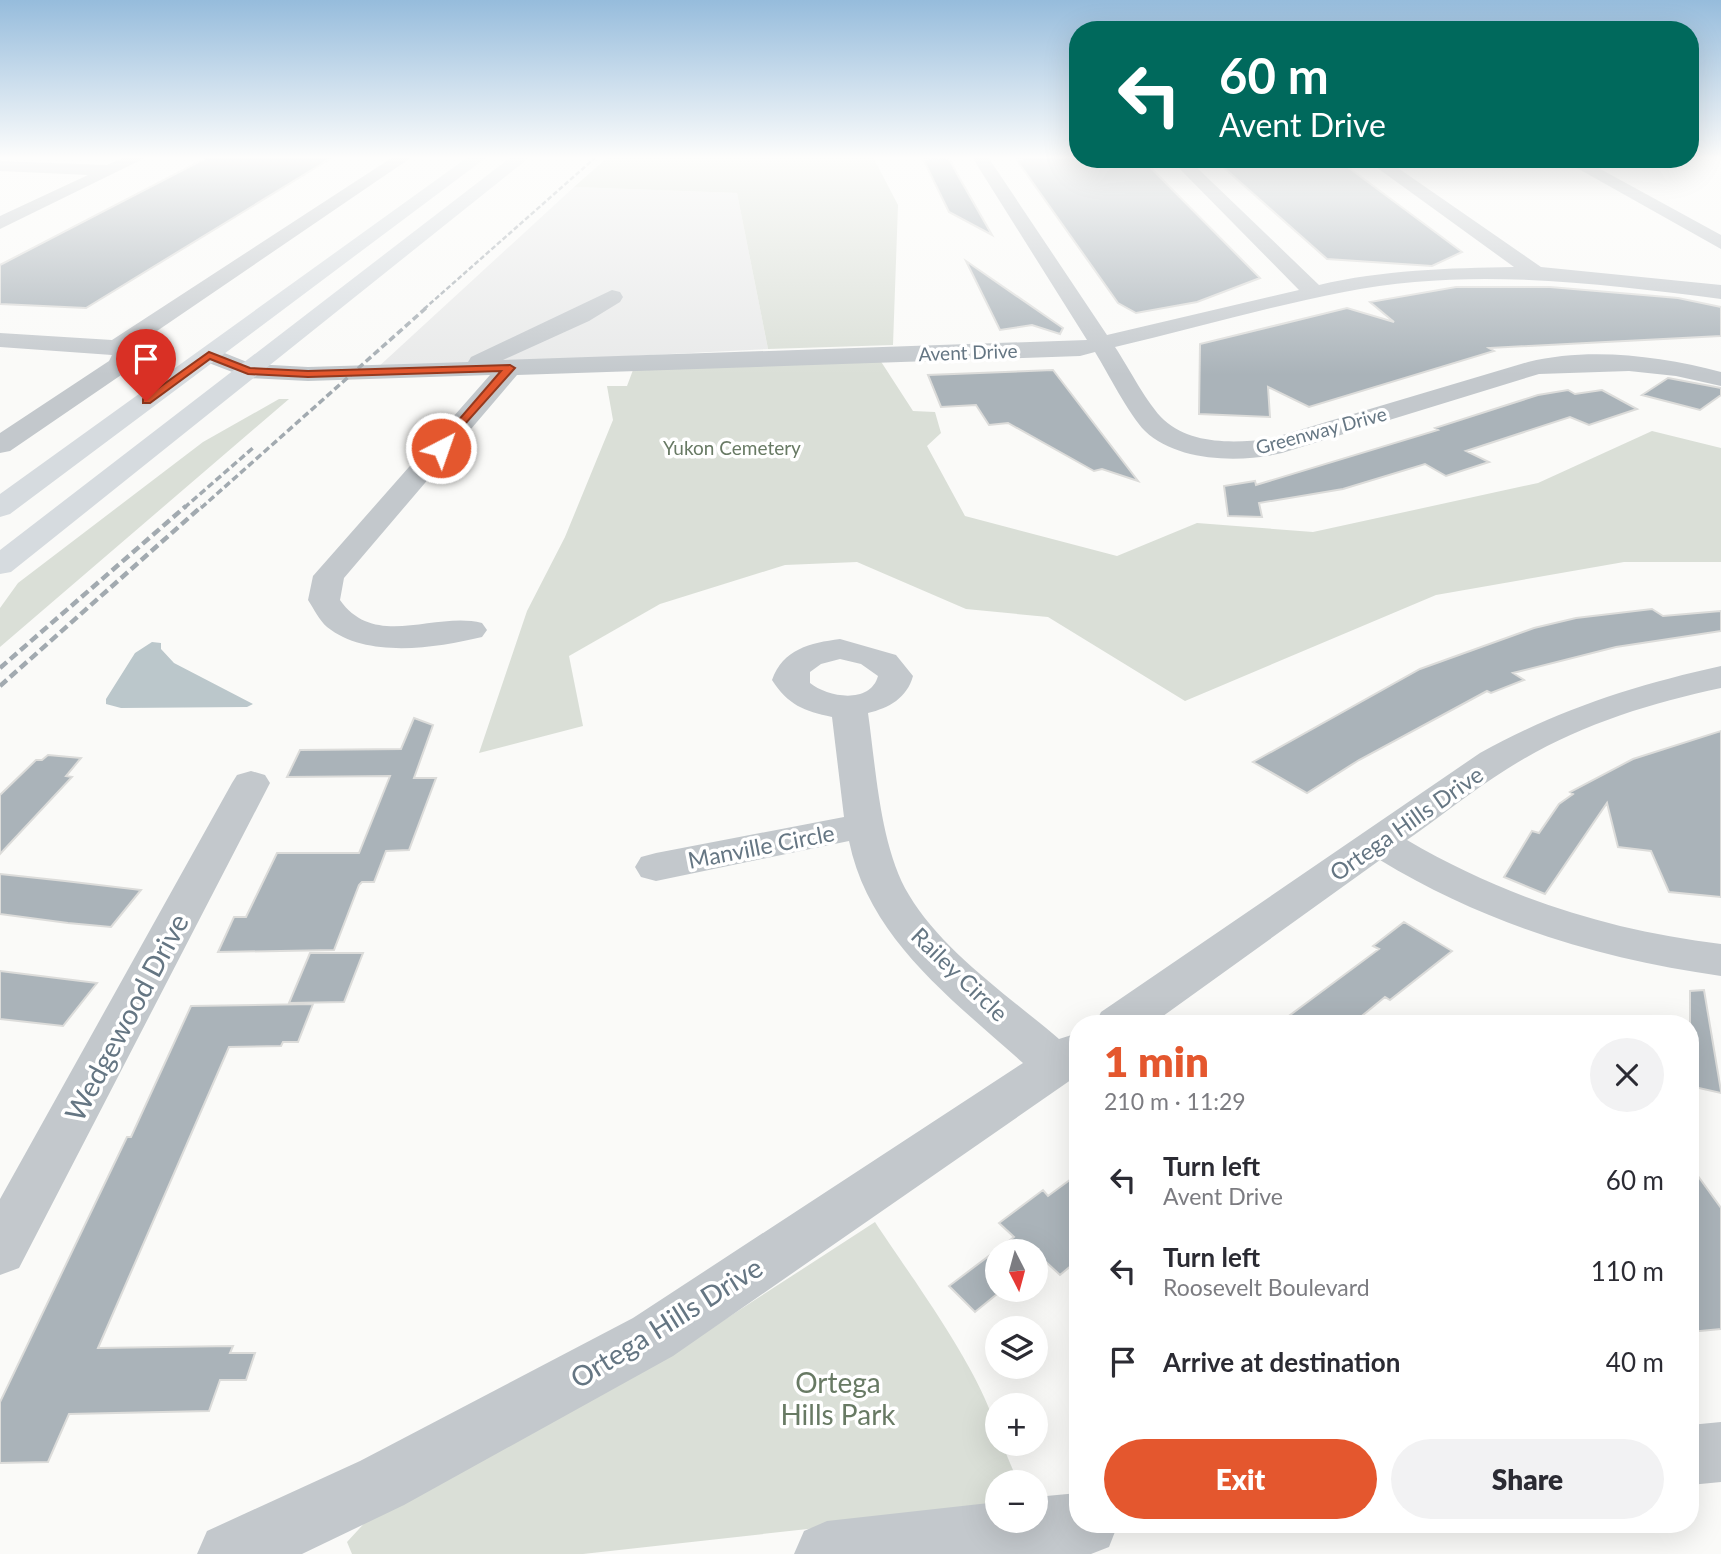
<!DOCTYPE html>
<meta charset="utf-8">
<style>
:root{--surface:#fff;--page:#f2f2f3;--text:#2b2b33;--muted:#7c7c81;--accent:#e4572e}
body{margin:0;font-family:Lato,sans-serif;background:var(--page);color:var(--text);height:100vh;display:flex;flex-direction:column;font-size:26px;white-space:nowrap}
*{box-sizing:border-box;margin:0}
p{font-size:23px;color:var(--muted)}
.icon{flex:none;width:38px;height:38px;fill:none;stroke:currentColor;stroke-width:2;stroke-linecap:round;stroke-linejoin:round}
.map{position:relative;flex:1;overflow:hidden}
.panel{position:absolute;left:1069px;top:1015px;width:630px;height:518px;display:flex;flex-direction:column;background:var(--surface);border-radius:28px;box-shadow:0 7px 28px #0002}
.panel>*{flex:none}
.hud{position:absolute;left:1069px;top:21px;width:630px;height:147px;border-radius:28px;box-shadow:0 7px 28px #0002;background:#00695c;color:#fff;overflow:hidden}
.needle{width:46px;rotate:174deg}
.buttons{position:absolute;left:985px;top:1239px;display:grid;gap:14px}
.buttons a{display:grid;place-items:center;width:63px;height:63px;border-radius:50%;background:var(--surface);box-shadow:0 7px 28px #0002;font-size:35px}
.pin{position:absolute;display:grid;place-items:center;width:60px;height:60px;color:#fff;margin:-72px -30px;border-radius:50% 50% 50% 0;rotate:-45deg;box-shadow:0 0 7px #0007}
.pin .icon{rotate:45deg}
.me{position:absolute;width:77px;margin:-38px;rotate:41deg;stroke-linejoin:round;filter:drop-shadow(0 0 5px #0008)}
.turn{display:flex;align-items:center;gap:24px;height:147px;padding:0 35px;font-size:32px}
.turn .icon{width:91px;height:91px;stroke-width:2.5}
.turn b{display:block;font-size:49px;line-height:60px}
.round{display:grid;place-items:center;flex:none;width:74px;height:74px;border-radius:37px;background:var(--page)}
.headline{display:flex;align-items:center;justify-content:space-between;height:119px;padding:0 35px}
h1{font-size:42px;font-weight:800;line-height:52px;color:var(--accent)}
.primary-button{display:flex;gap:14px;margin-top:auto;padding:14px 35px}
.primary-button a{flex:1;height:80px;border-radius:42px;background:var(--accent);color:#fff;font-size:28px;font-weight:800;line-height:80px;text-align:center}
.primary-button a+a{background:var(--page);color:var(--text)}
ul{padding:0;list-style:none}
li{display:flex;align-items:center;gap:21px;height:91px;padding:0 35px}
li div{flex:1}
li b{display:block;font-size:26px}
li em{font-style:normal}
.map>svg:first-child{display:block}
.built{fill:#e8e9e9}
.green{fill:#dadfd7}
.water{fill:#bbc7cb}
.building{fill:#aab3b9;stroke:#dcdcda;stroke-width:2}
.lines{fill:none;stroke-linecap:round;stroke-linejoin:round}
.minor{fill:#c3c8cc;fill-rule:evenodd}
.highway{fill:#d6dbdf;fill-rule:evenodd}
.rail-far2{stroke:#a2aab0;stroke-width:2.5;stroke-dasharray:5 2.5;stroke-linecap:butt}
.rail-far1{stroke:#a2aab0;stroke-width:3.5;stroke-dasharray:7 3.5;stroke-linecap:butt}
.rail{stroke:#a2aab0;stroke-width:4.5;stroke-dasharray:9 4.5;stroke-linecap:butt}
.route{fill:#e4572e;stroke:#94391e;stroke-width:2}
.labels{text-anchor:middle;dominant-baseline:central;stroke-width:7;stroke-linejoin:round;paint-order:stroke}
.far-street-label{font-size:19px;fill:#657683;stroke:#fff}
.far-park-label{font-size:19px;fill:#687a64;stroke:#fff}
.street-label{font-size:23px;fill:#657683;stroke:#fff}
.near-street-label{font-size:28px;fill:#657683;stroke:#fff}
.near-park-label{font-size:28px;fill:#687a64;stroke:#fff}
</style>
<div class="map">
<svg width="1721" height="1554" viewBox="0 0 1721 1554">
<rect width="100%" height="100%" fill="#fafaf8"/>
<path class="built" d="M574,187L737,193L768,349L376,369Z"/>
<path class="green" d="M608,157H873L898,205L893,345L768,349L737,193L574,187Z
M880,360L913,411L935,412L941,433L927,446L965,516L1117,556L1197,523L1313,532L1538,483L1652,431L1721,448V562H1624L1436,595L1185,701L1048,617L966,609L857,562L785,565L660,604L569,656L583,726L479,753L527,611L565,537L613,420L607,386H627L633,370Z
M279,399H289L0,647V608L18,583L203,442Z
M875,1222C906,1270 997,1391 998,1444H1002L1018,1482H998L997,1508L583,1554H352L347,1542L382,1504L664,1359Z"/>
<path class="water" d="M152,642L161,643V649L174,663L253,704L247,707L121,708L106,704V699L135,653Z"/>
<path class="building" d="M208,157H333L86,308L0,304V265Z
M1021,157L1142,159L1260,278L1197,302L1136,313L1118,303L1016,159H1022Z
M949,158L956,172L992,235L949,212L923,159Z
M1214,159H1337L1462,252L1432,266L1327,259Z
M966,261L1063,328L1060,334L1032,325L1000,330Z
M1456,287H1550L1678,298L1721,307V336L1489,348L1494,351L1309,407L1268,387L1270,417L1199,414L1200,344L1347,308L1394,322L1370,302Z
M1053,370L1138,481L1102,469L1094,471L1008,423L989,425L976,405L941,407L928,375Z
M1668,378L1721,388V395L1700,410L1642,395Z
M1568,390L1575,394L1602,390L1637,409L1589,425L1570,417L1466,451L1489,462L1446,476L1425,464L1343,489L1259,503L1262,517L1228,516L1224,486L1255,481L1256,485L1438,430L1435,428L1538,395Z
M1652,609L1663,616L1721,611V631L1616,647L1513,673L1524,680L1491,693L1487,691L1359,760L1307,793L1253,762L1420,669L1534,628L1576,618Z
M414,718L433,725L414,778H436L409,850L386,851L374,882H362L359,885L334,950L218,952L234,917H246L277,853H359L390,776L287,777L300,750L401,749Z
M1721,731V897L1669,892L1651,851L1618,847L1607,803L1545,894L1504,877L1532,831L1539,833L1559,804L1573,794L1570,792L1633,759Z
M48,755L81,758L66,776L72,777L0,854V795L36,760H42Z
M0,874L65,881L141,890L111,927L68,923L0,914Z
M1404,922L1452,951L1390,1000L1385,997L1352,1024H1278L1379,949L1373,946Z
M310,953H363L344,1002L289,1003Z
M0,971L97,983L63,1026L0,1019Z
M1704,990L1721,1091V1093L1690,1086V991Z
M313,1004L298,1042H283L281,1046L229,1047L98,1348L233,1346L230,1353H255L246,1380H220L209,1411L69,1414L48,1462L0,1463V1402L127,1137H131L191,1006Z
M1690,1165L1721,1208V1329L1690,1332Z
M1078,1174V1260L1060,1275L1044,1260L1036,1262V1251H998V1290H1002L975,1312L949,1286L1014,1237L999,1223L1043,1190L1048,1196Z"/>
<g class="lines">
<path class="minor" d="M125,157H147L0,229V216L88,175L0,171V161L107,165Z
M393,157H412L132,348L137,354L127,371L10,451L0,453V433L109,361L112,355L0,347V333L112,340Z
M972,157H988L1107,335L1299,290L1170,159H1188L1319,285C1382,270 1449,268 1514,267L1365,159H1385L1541,267L1721,285V299C1596,283 1469,267 1344,292C1267,307 1191,329 1115,347C1129,368 1147,404 1164,420C1192,445 1235,443 1269,439L1528,362C1590,347 1660,356 1721,372V386L1676,376L1629,371L1539,374L1282,453C1241,463 1177,462 1145,431C1129,415 1108,373 1095,352L1080,356L517,375L344,578L340,600C375,650 435,611 482,623L487,630L482,637C436,648 367,659 327,627C319,620 314,609 308,600L313,576L490,375L308,381L248,378L201,360L197,355L201,350H217L252,364L308,367L468,362L471,357L612,290L620,292L623,297L620,302L589,321L503,360L1087,340Z
M1561,159H1582L1721,235V249Z
M840,639L896,655L913,676C907,698 889,708 868,713C876,769 880,847 909,895C942,951 1010,997 1059,1039L1078,1033V1075L673,1356L404,1505L302,1554H197L207,1531L360,1461L633,1318L1023,1063C953,1000 869,939 849,841L656,881L641,877L635,867L641,857L656,853L844,817L832,717C804,711 788,705 772,680C783,649 810,643 840,639ZM840,659L861,664L878,676C870,705 827,697 810,683V672L821,664Z
M1721,666V688C1646,704 1573,727 1507,769C1473,790 1440,817 1407,840C1506,898 1608,930 1721,944V976C1600,959 1485,924 1380,860L1152,1024H1095L1101,1012L1480,753C1557,710 1635,685 1721,666Z
M251,771L265,775L270,783L19,1268L0,1275V1199L232,783L237,775Z
M1721,1422V1482L1690,1485V1425Z
M1078,1493V1524H1118L1109,1547L1091,1554H794L804,1531L827,1521L998,1502V1521H1036V1497Z"/>
<path class="highway" d="M468,157H487L10,514L0,517V494Z
M511,157H530L11,572L0,574V550Z"/>
<path class="rail-far2" d="M424,309L596,157"/>
<path class="rail-far1" d="M184,508L254,447
M201,508L426,308"/>
<path class="rail" d="M0,668L186,506
M0,686L202,506"/>
</g>
<linearGradient id="sky" x2="0" y2="1"><stop stop-color="#96bcdc"/><stop offset="0.42" stop-color="#fdfdfc"/><stop offset="1" stop-color="#fdfdfc" stop-opacity="0"/></linearGradient>
<rect width="1721" height="375" fill="url(#sky)"/>
<path class="route" d="M209,352L250,368L308,371L510,365L515,368L441,451L437,450V445L501,371L308,377L248,374L210,359L150,403H143V399Z"/>
<g class="labels">
<g class="far-street-label">
<text transform="translate(968 352) rotate(-2)">Avent Drive</text>
<text transform="translate(1321 430) rotate(-15)">Greenway Drive</text>
</g>
<g class="far-park-label">
<text x="732" y="447">Yukon Cemetery</text>
</g>
<g class="street-label">
<text transform="translate(1406 823) rotate(-35)">Ortega Hills Drive</text>
<text transform="translate(761 846) rotate(-11)">Manville Circle</text>
<text transform="translate(960 974) rotate(44)">Railey Circle</text>
</g>
<g class="near-street-label">
<text transform="translate(126 1017) rotate(-62)">Wedgewood Drive</text>
<text transform="translate(666 1322) rotate(-32)">Ortega Hills Drive</text>
</g>
<g class="near-park-label">
<text x="838" y="1382">Ortega<tspan x="838" dy="32">Hills Park</tspan></text>
</g>
</g>
</svg>
<div class="buttons">
<a><svg class="needle" viewBox="-14 -14 28 28"><path d="M0-13l5 13h-10z" fill="#e53935"/><path d="M0 13l5-13h-10z" fill="#7c7c81"/></svg></a>
<a><svg class="icon" aria-label="layers" viewBox="0 0 24 24"><path d="M12 4l9 5-9 5-9-5zM3 14l9 5 9-5"/></svg></a>
<a>+</a>
<a>−</a>
</div>
<div class="pin" style="left:146px;top:401px;background:#d93025"><svg class="icon" aria-label="arrive" viewBox="0 0 24 24"><path d="M6 21V4h12l-3 4 3 4H6"/></svg></div>
<svg class="me" style="left:441px;top:448px" viewBox="-20 -20 40 40"><circle r="17" fill="#e4572e" stroke="#fff" stroke-width="3"/><path d="M0-11L8 9 0 5-8 9z" fill="#fff"/></svg>
<div class="hud">
<div class="turn"><svg class="icon" aria-label="left" viewBox="0 0 24 24"><path d="M17 20v-9H6M10 6l-5 5 5 5"/></svg><div><b>60 m</b>Avent Drive</div></div>
</div>
<section class="panel">
<div class="headline"><div><h1>1 min</h1><p>210 m · 11:29</p></div><a class="round"><svg class="icon" aria-label="close" viewBox="0 0 24 24"><path d="M6 6l12 12M18 6L6 18"/></svg></a></div>
<ul>
<li><svg class="icon" aria-label="left" viewBox="0 0 24 24"><path d="M17 20v-9H6M10 6l-5 5 5 5"/></svg><div><b>Turn left</b><p>Avent Drive</p></div><em>60 m</em></li>
<li><svg class="icon" aria-label="left" viewBox="0 0 24 24"><path d="M17 20v-9H6M10 6l-5 5 5 5"/></svg><div><b>Turn left</b><p>Roosevelt Boulevard</p></div><em>110 m</em></li>
<li><svg class="icon" aria-label="arrive" viewBox="0 0 24 24"><path d="M6 21V4h12l-3 4 3 4H6"/></svg><div><b>Arrive at destination</b></div><em>40 m</em></li>
</ul>
<div class="primary-button"><a>Exit</a><a>Share</a></div>
</section>
</div>
